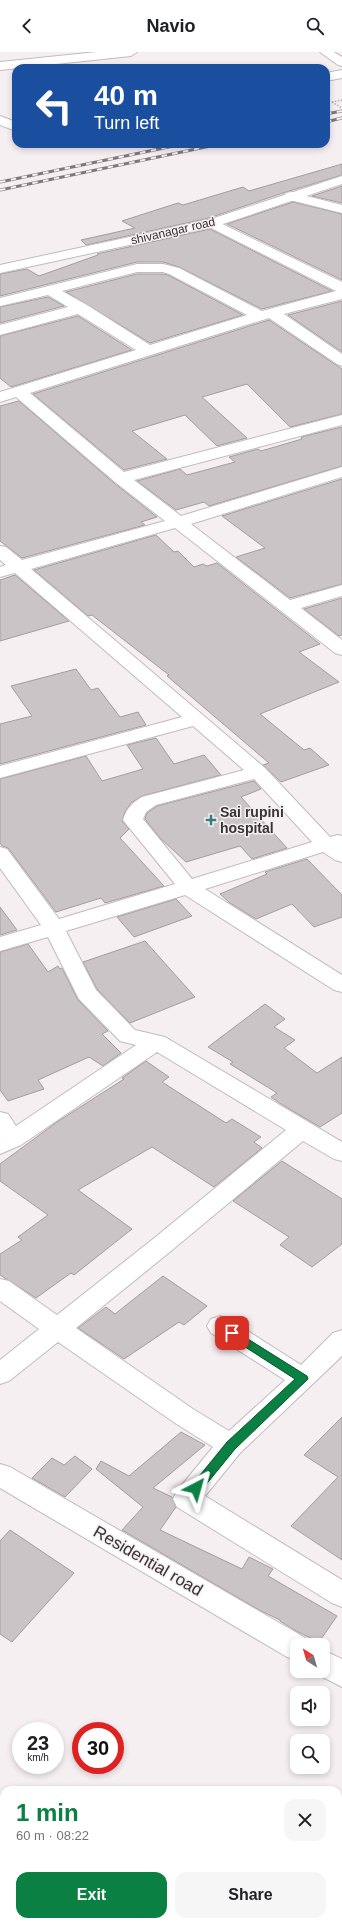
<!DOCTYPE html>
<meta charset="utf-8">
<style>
:root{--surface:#fff;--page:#f6f6f6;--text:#202124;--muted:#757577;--accent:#0b8043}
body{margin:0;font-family:Helvetica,sans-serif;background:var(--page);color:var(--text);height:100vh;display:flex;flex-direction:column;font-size:15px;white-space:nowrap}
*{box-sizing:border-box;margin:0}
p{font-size:13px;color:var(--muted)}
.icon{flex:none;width:22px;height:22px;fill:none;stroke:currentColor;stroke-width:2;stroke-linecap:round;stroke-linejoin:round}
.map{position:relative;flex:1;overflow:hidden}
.panel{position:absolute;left:0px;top:1734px;width:342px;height:140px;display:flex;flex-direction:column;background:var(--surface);border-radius:12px 12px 0 0;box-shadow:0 2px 6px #0003}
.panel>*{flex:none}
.banner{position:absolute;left:12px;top:12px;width:318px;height:84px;border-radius:12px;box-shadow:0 2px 6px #0003;background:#1a4fa0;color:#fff;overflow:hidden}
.needle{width:26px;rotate:323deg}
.fabs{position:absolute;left:290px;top:1586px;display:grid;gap:8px}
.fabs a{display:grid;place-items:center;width:40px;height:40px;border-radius:8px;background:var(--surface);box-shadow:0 2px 6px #0003;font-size:20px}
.speed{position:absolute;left:12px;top:1670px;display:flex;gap:8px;font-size:20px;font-weight:700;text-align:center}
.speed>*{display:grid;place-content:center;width:52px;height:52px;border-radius:50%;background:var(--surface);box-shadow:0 2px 6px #0003;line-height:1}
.speed small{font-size:10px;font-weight:400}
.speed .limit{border:6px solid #d22;background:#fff;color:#111}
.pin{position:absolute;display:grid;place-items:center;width:34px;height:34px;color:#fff;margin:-17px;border-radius:8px;box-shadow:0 2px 6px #0006}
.me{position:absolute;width:44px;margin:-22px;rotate:39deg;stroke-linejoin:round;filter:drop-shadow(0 0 3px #0008)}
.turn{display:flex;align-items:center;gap:14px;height:84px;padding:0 16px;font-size:18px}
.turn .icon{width:52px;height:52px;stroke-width:2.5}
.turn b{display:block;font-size:28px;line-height:34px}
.round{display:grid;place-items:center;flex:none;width:42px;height:42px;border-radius:12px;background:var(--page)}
.head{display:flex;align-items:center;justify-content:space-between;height:68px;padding:0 16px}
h1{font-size:24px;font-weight:700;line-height:30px;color:var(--accent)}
.primary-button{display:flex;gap:8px;margin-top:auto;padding:8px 16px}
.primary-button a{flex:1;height:46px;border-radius:12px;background:var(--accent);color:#fff;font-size:16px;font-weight:700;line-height:46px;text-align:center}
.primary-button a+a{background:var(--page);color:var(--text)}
header{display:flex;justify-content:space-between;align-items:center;height:52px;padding:0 16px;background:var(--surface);font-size:18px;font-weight:700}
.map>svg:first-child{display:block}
.building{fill:#cbc4c7;stroke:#a39da0}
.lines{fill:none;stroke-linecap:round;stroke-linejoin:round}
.street-casing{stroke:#c1bbbd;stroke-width:2}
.secondary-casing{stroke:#c1bbbd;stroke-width:2}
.path{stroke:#b3adaf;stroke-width:1.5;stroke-dasharray:1.5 1.5;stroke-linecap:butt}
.street{fill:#fff;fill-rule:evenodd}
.secondary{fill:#fff;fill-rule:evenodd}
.rail-casing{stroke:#7d797b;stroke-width:3}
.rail{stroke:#f6eff2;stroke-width:2;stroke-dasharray:5.5;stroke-linecap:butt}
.path-bridge{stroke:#b3adaf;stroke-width:1.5;stroke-dasharray:1.5 1.5;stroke-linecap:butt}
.route{fill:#0b8043;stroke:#07532c}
.poi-dot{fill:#347d82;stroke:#f6eff2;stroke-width:1.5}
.labels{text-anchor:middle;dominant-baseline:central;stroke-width:3;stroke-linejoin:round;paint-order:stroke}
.far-street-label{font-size:12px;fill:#373435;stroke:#f6eff2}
.poi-label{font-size:14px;font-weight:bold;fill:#373435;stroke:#f6eff2;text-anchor:start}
.near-street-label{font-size:17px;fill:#373435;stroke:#f6eff2}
</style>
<header><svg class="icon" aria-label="back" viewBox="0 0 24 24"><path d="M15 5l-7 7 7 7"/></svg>Navio<svg class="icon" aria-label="search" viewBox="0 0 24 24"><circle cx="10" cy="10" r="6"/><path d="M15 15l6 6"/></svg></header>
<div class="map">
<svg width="342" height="1874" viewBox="0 0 342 1874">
<rect width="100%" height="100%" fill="#f6eff2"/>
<path class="building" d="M342,112V123L286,140L209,166L86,193L81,188L135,176L122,169L178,151L183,153L243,135L249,139Z
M342,134V151L312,144Z
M293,150L342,162V228L227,172Z
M210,177L332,239L262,257L179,215L163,210H137L0,244V222L27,217L39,224L98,203L97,202Z
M137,222H163L168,223L243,263L150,291L66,240Z
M48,245L64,254L0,271V255Z
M342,249V300L288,263Z
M78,264L132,298L11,335L0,326V284Z
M269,268L342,317V362L290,375L247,332L202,345L247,386L217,394L185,363L132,379L167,407L124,418L33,342Z
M19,349L114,431L157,465L141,470L145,473L22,506L0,489V354Z
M342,375V414L209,454L204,450L176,458L137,429L180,417L187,423L235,410L229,405L258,397L261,399L302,387L301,385Z
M342,427V532L290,546L236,505L265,496L222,464Z
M156,483L174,500L178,499L194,515L203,512L207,514L217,511L320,592L299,600L339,630L260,662L304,698L310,696L329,713L281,730L263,713L269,711L167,624L169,623L92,563L88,564L34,518Z
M15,523L69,569L0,589V528Z
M342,546V583L339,584L304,557Z
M76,617L91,638L98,636L120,665L138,660L146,673L0,712V672L32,664L11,634Z
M156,686L174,712L204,703L221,723L142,744L131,751L125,760L122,769L129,777L120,786L164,834L105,851L101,846L56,860L8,796L2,794L0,791V727L86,704L102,729L143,717L127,693Z
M254,729L261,737L241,745L287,796L252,807L240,794L186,810L160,786L145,767L147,761L157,754Z
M307,807L342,843V865L314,875L292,852L256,867L230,851L220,842L267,822L265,820Z
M176,847L192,864L134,885L117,865Z
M0,855L17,878L0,883Z
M145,889L195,945L130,971L97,937L83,910Z
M28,892L48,920L58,914L60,917L62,916L78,948L108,979L102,982L121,1001L103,1014L89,1005L38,1028L44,1037L8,1049L0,1038V900Z
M265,952L285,967L274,975L295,988L284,996L317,1021L342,1005V1061L320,1075L281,1052L271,1045L277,1041L230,1012L233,1010L208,995Z
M146,1009L169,1025L162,1030L226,1071L232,1067L261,1085L254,1090L262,1096L214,1135L152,1095L78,1138L132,1177L74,1223L71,1221L36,1246L0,1223V1202L22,1188L18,1185L48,1163L0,1129V1112L57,1070L124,1027L122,1026Z
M282,1109L342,1147V1192L312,1215L280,1193L289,1185L233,1149Z
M163,1224L207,1254L184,1273L179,1270L124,1307L78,1276L106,1255L115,1262Z
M342,1365V1508L291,1474L338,1425L304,1403Z
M181,1380L205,1393L153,1436L172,1445L176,1455L160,1478L242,1517L249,1505L273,1517L268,1524L337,1564L319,1590L298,1580L280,1569V1568L261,1559L122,1478L143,1455L96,1417L101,1409L129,1424Z
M75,1404L92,1417L65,1445L32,1426L52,1406L64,1413Z
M10,1478L74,1521L12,1590L0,1582V1489Z"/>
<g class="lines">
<g class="street-casing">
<path id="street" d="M97,0H137L131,4L0,18V10Z
M320,0H334L342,5V14L338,13Z
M342,18V26L326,29V21Z
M0,64L16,70V79L0,73Z
M291,140L342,153V161L286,147L284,144L286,141Z
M212,167L342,230V247L284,262L342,302V314L337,312L269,266L30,341L124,420L342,363V373L134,428L181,464L342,415V425L191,472L290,548L342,533V544L301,556L342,588V603L335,601L175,476L31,517L265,716L330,785L338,783L342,784V810L335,808L323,800L205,837L342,923V940L334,938L185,843L66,879L96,938L135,978L165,985L342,1090V1109L334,1107L303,1089L171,1199L76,1276L193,1357L229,1379L285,1328L211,1281L207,1274L211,1267L220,1264L229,1267L301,1313L333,1281L342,1278V1304L240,1401L205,1444L342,1528V1555L332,1551L177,1455L173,1447L177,1439L213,1395L175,1371L58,1290L9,1329L0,1332V1308L39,1277L0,1249V1227L9,1229L57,1263L153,1187L286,1078L157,1000L21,1093L0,1102V1060L8,1062L16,1074L136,993L120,989L79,947L48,885L0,899V885L41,873L0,816V795L7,797L59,867L175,832L123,768C127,756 131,752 142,745L244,718L193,674L0,726V714L182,665L15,521L0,525V515L6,513L0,508V494L6,495L22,508L165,469L115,430L16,345L0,350V340L136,298L78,262L0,283V273L68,255L48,243L0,254V246L137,212H163L179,216L262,259L336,239L207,174L205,171L207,168ZM137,220H163L169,222L247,263L150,293L87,253L62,239ZM254,727L312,790L192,827L143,767L146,760L156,753Z
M0,1412L10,1415L307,1587L310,1593H297V1608L287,1605L0,1436Z
M323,1598L342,1607V1635L313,1620L323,1619Z"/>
</g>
<g class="secondary-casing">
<path id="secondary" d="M342,124V132L217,174L0,221V213L208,168Z"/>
</g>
<path class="path" d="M332,50L342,48"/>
<use href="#street" class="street"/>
<use href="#secondary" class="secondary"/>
<g class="rail-casing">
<path id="rail" d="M326,62L342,59
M326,70L342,66
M0,130L183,92
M0,138L220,92"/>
</g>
<use href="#rail" class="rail"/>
<path class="path-bridge" d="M332,50L342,56"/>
</g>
<path class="route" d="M232,1277L307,1324L308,1327L235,1397L200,1440H192L190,1436L192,1433L227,1390L295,1327L228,1284L226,1281L228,1278Z"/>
<path class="poi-dot" d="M209 762h4v4h4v4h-4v4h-4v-4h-4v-4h4z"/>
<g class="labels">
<g class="far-street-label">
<text transform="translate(173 179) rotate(-13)">shivanagar road</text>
</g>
<g class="poi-label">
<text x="220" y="760">Sai rupini<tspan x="220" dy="16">hospital</tspan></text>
</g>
<g class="near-street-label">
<text transform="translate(148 1509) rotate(30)">Residential road</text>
</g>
</g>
</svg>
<div class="fabs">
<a><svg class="needle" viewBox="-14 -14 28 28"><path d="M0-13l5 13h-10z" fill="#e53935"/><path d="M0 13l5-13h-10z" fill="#757577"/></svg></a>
<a><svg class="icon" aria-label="sound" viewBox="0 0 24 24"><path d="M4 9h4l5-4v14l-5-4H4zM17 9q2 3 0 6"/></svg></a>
<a><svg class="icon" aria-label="search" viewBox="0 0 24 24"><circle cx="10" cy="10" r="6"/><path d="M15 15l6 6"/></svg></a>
</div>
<div class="speed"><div>23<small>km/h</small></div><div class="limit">30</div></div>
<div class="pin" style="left:232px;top:1281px;background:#d93025"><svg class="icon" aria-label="arrive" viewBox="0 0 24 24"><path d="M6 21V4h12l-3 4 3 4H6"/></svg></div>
<svg class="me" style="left:196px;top:1436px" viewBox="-20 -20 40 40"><path d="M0-17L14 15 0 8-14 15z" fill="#0b8043" stroke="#fff" stroke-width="4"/></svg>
<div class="banner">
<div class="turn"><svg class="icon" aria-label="left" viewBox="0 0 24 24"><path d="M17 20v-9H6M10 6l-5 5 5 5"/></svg><div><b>40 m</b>Turn left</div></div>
</div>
<section class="panel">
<div class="head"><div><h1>1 min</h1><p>60 m · 08:22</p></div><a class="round"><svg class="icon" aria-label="close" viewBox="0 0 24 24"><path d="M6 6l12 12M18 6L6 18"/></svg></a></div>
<div class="primary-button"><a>Exit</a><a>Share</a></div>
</section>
</div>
